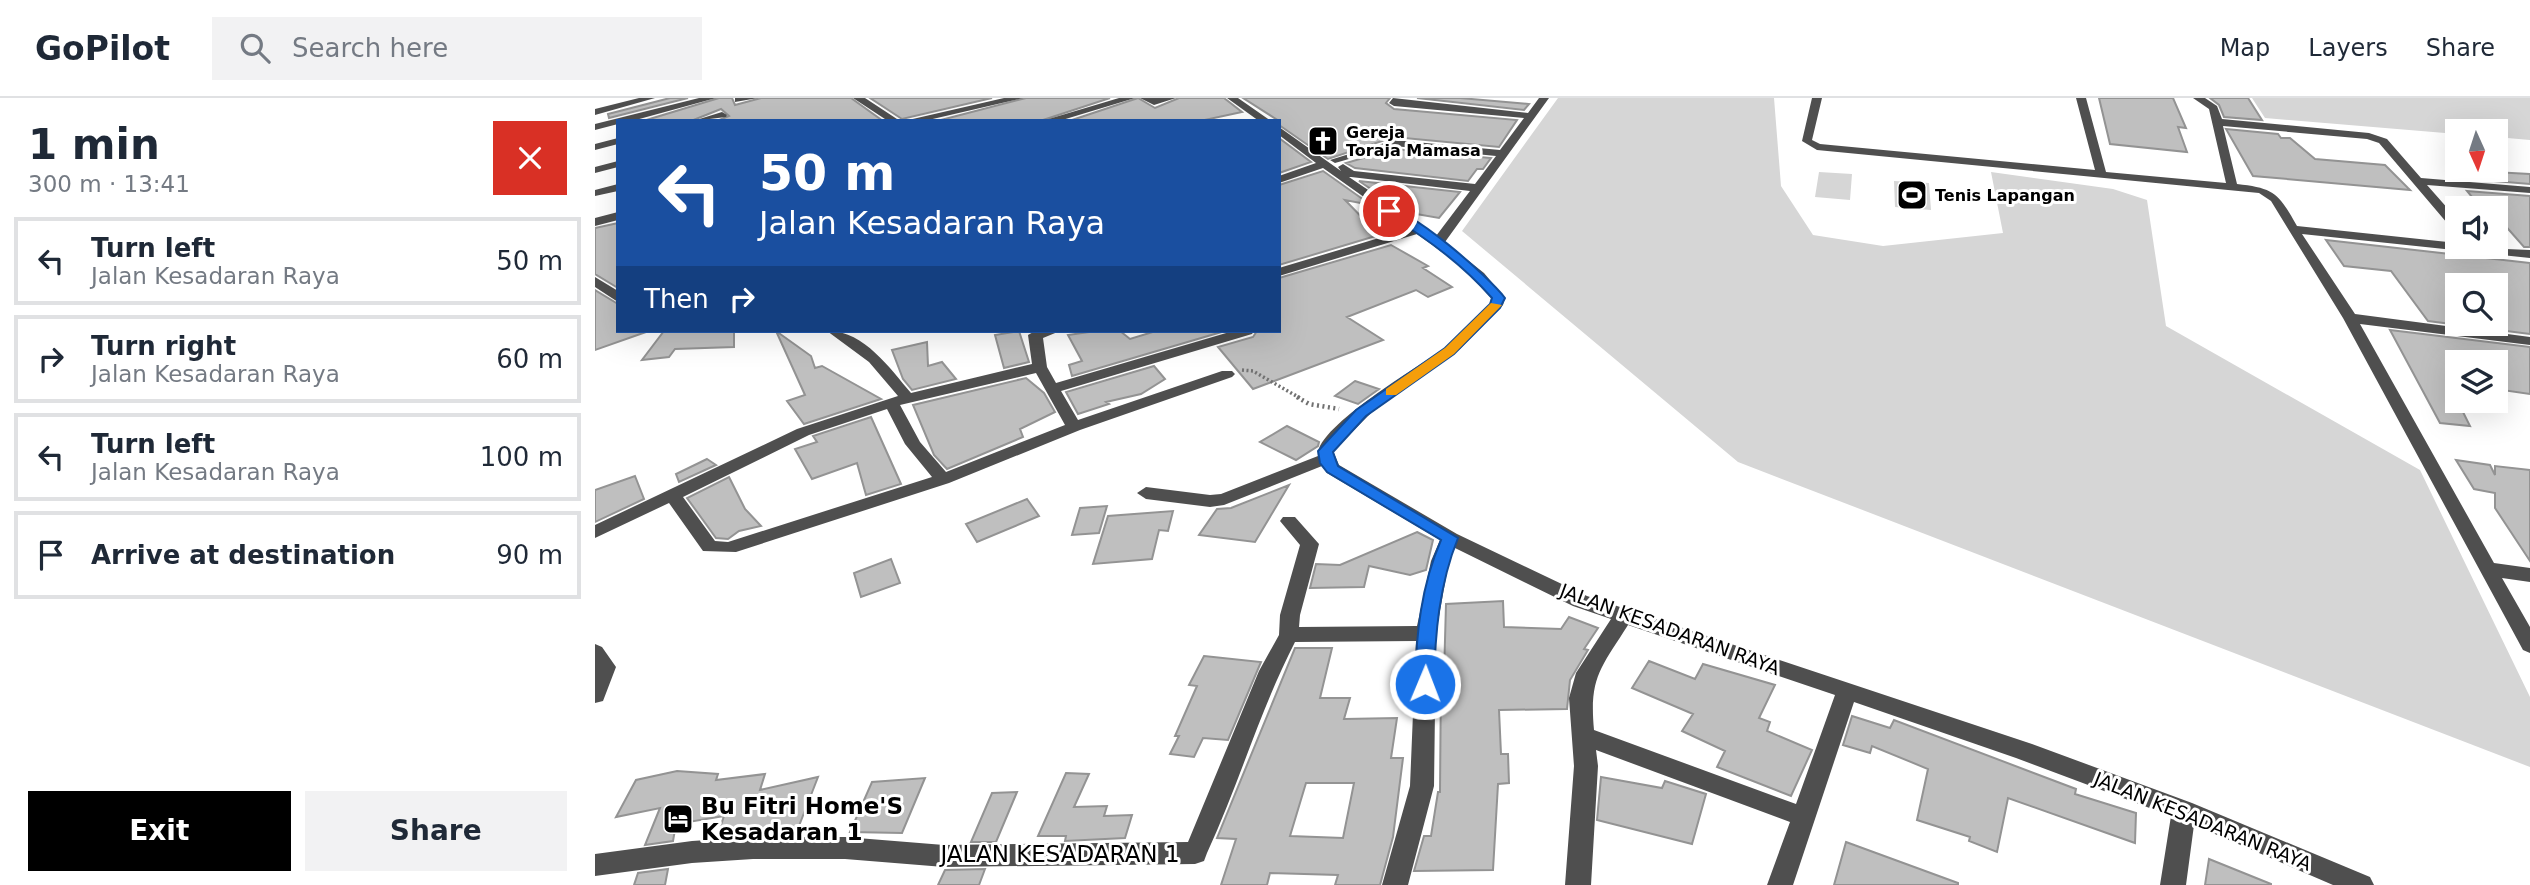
<!DOCTYPE html>
<meta charset="utf-8">
<style>
:root{--surface:#fff;--page:#f2f2f3;--text:#1f2937;--muted:#747a83;--line:#e0e1e3;--accent:#000}
body{margin:0;font-family:"DejaVu Sans",sans-serif;background:var(--page);color:var(--text);height:100vh;display:flex;flex-direction:column;font-size:26px;white-space:nowrap}
*{box-sizing:border-box;margin:0}
p{font-size:23px;color:var(--muted)}
.icon{flex:none;width:38px;height:38px;fill:none;stroke:currentColor;stroke-width:2;stroke-linecap:round;stroke-linejoin:round}
.map{position:relative;flex:1;overflow:hidden}
.details{display:flex;flex-direction:column;background:var(--surface);width:595px}
.details>*{flex:none}
.hud{position:absolute;left:21px;top:21px;width:665px;height:214px;border-radius:0px;box-shadow:0 7px 28px #0002;background:#1a4fa0;color:#fff;overflow:hidden}
.needle{width:46px;rotate:177deg}
.fabs{position:absolute;left:1850px;top:21px;display:grid;gap:14px}
.fabs a{display:grid;place-items:center;width:63px;height:63px;border-radius:0px;background:var(--surface);box-shadow:0 7px 28px #0002;font-size:35px}
.pin{position:absolute;display:grid;place-items:center;width:60px;height:60px;color:#fff;margin:-30px;border:4px solid #fff;border-radius:50%;box-shadow:0 2px 7px #0007}
.me{position:absolute;width:77px;margin:-38px;rotate:1deg;stroke-linejoin:round;filter:drop-shadow(0 0 5px #0008)}
.turn{display:flex;align-items:center;gap:24px;height:147px;padding:0 28px;font-size:32px}
.turn .icon{width:91px;height:91px;stroke-width:2.5}
.turn b{display:block;font-size:49px;line-height:60px}
.then{display:flex;align-items:center;height:66px;padding:0 28px;background:#0003;gap:14px;font-size:26px}
.round{display:grid;place-items:center;flex:none;width:74px;height:74px;border-radius:0px;background:var(--page)}
.summary{display:flex;align-items:center;justify-content:space-between;height:119px;padding:0 28px}
h1{font-size:42px;font-weight:800;line-height:52px}
.button{display:flex;gap:14px;margin-top:auto;padding:14px 28px}
.button a{flex:1;height:80px;border-radius:0px;background:var(--accent);color:#fff;font-size:28px;font-weight:800;line-height:80px;text-align:center}
.button a+a{background:var(--page);color:var(--text)}
ul{padding:0;list-style:none}
li{display:flex;align-items:center;gap:21px;height:88px;margin:0 14px 10px;padding:0 14px;border:4px solid var(--line);border-radius:0px}
li div{flex:1}
li b{display:block;font-size:26px}
li em{font-style:normal}
header{display:flex;align-items:center;gap:42px;box-sizing:border-box;height:98px;padding:0 35px;background:var(--surface);border-bottom:2px solid var(--line)}
header strong{font-size:33px}
nav{display:flex;gap:38px;margin-inline-start:auto;font-size:24px}
.search{width:490px;height:63px;background:var(--page);display:flex;align-items:center;gap:18px;box-sizing:border-box;padding:0 24px;border-radius:0px;color:var(--muted);font-size:26px}
main{display:flex;flex:1;min-height:0}
.map>svg:first-child{display:block}
.green{fill:#d6d6d6}
.building{fill:#bfbfbf;stroke:#939393;stroke-width:2;fill-rule:evenodd}
.lines{fill:none;stroke-linecap:round;stroke-linejoin:round}
.path-far1{stroke:#717171;stroke-width:3.5;stroke-dasharray:2 2.5;stroke-linecap:butt}
.path{stroke:#717171;stroke-width:4.5;stroke-dasharray:2 3.5;stroke-linecap:butt}
.minor{fill:#4f4f4f;fill-rule:evenodd}
.route{fill:#1a73e8;stroke:#114b97;stroke-width:2}
.slow{fill:#f59e0b}
.labels{text-anchor:middle;dominant-baseline:central;stroke-width:6;stroke-linejoin:round;paint-order:stroke}
.far-poi-label{font-size:16px;font-weight:bold;fill:#000;stroke:#fff;text-anchor:start}
.street-label{font-size:19px;fill:#000;stroke:#fff}
.near-poi-label{font-size:23px;font-weight:bold;fill:#000;stroke:#fff;text-anchor:start}
.near-street-label{font-size:23px;fill:#000;stroke:#fff}
</style>
<header>
<strong>GoPilot</strong>
<div class="search"><svg class="icon" aria-label="search" viewBox="0 0 24 24"><circle cx="10" cy="10" r="6"/><path d="M15 15l6 6"/></svg>Search here</div>
<nav><a>Map</a><a>Layers</a><a>Share</a></nav>
</header>
<main>
<section class="details">
<div class="summary"><div><h1>1 min</h1><p>300 m · 13:41</p></div><a class="round" style="background:#d93025;color:#fff"><svg class="icon" aria-label="close" viewBox="0 0 24 24"><path d="M6 6l12 12M18 6L6 18"/></svg></a></div>
<ul>
<li><svg class="icon" aria-label="left" viewBox="0 0 24 24"><path d="M17 20v-9H6M10 6l-5 5 5 5"/></svg><div><b>Turn left</b><p>Jalan Kesadaran Raya</p></div><em>50 m</em></li>
<li><svg class="icon" aria-label="right" viewBox="0 0 24 24"><path d="M7 20v-9h11M14 6l5 5-5 5"/></svg><div><b>Turn right</b><p>Jalan Kesadaran Raya</p></div><em>60 m</em></li>
<li><svg class="icon" aria-label="left" viewBox="0 0 24 24"><path d="M17 20v-9H6M10 6l-5 5 5 5"/></svg><div><b>Turn left</b><p>Jalan Kesadaran Raya</p></div><em>100 m</em></li>
<li><svg class="icon" aria-label="arrive" viewBox="0 0 24 24"><path d="M6 21V4h12l-3 4 3 4H6"/></svg><div><b>Arrive at destination</b></div><em>90 m</em></li>
</ul>
<div class="button"><a>Exit</a><a>Share</a></div>
</section>
<div class="map">
<svg width="1935" height="787" viewBox="0 0 1935 787">
<rect width="100%" height="100%" fill="#fff"/>
<path class="green" d="M963,0H1179L1186,88L1218,137L1288,148L1408,135L1396,74L1518,91L1552,102L1571,228L1825,372L1935,599V669L1143,364L867,133Z
M1657,0H1935V42L1901,39L1900,33H1862V36L1670,20Z
M1224,74L1257,76L1255,102L1220,99Z
M1299,83L1334,85L1336,112L1300,109Z"/>
<path class="building" d="M75,0H93L14,20L13,16Z
M124,0H137L140,7L166,0H256L288,23H122L134,18L126,11L96,23H48Z
M275,0H397L307,21Z
M431,0H515L445,23H342Z
M543,0L560,10L584,0H629L647,14L605,23H474Z
M648,0H795L791,5L799,11L922,22L904,49L799,39L733,61L684,27V23Z
M822,0H865L934,6L929,12Z
M1504,0H1578L1591,30L1583,29L1592,54L1515,46Z
M1615,0H1653L1667,22L1629,19L1624,7Z
M1631,31L1683,36L1686,40H1695L1720,61L1790,67L1815,92L1658,78Z
M684,40L716,64L684,75Z
M799,51L896,60L888,71H882L873,83L760,70L751,65Z
M1853,67L1862,68V72L1935,76V86L1863,80Z
M728,73L776,107L750,102L784,137L684,167V87Z
M764,83L865,94L844,120L810,114Z
M1872,93L1935,98V149H1929L1900,116V110H1886Z
M23,125V190L0,176V130Z
M1731,142L1935,165V236L1833,223L1796,173L1749,168ZM1862,180L1900,185V226H1862Z
M796,147L833,168L828,170L857,189L833,199L821,192L752,219L788,242L658,291L623,249L658,239L662,233H684V180Z
M0,192L23,206V233L51,234L0,252Z
M1795,232L1935,249V296L1900,291V264H1862V286L1853,284L1875,328L1845,325Z
M69,233H139V249L80,251L74,259L47,262Z
M181,233L216,258L220,270L227,268L286,301L209,326L192,303L210,297Z
M424,233L434,264L409,270L400,237Z
M501,233H525L535,241L561,233H630L477,278L474,267L487,263L473,237Z
M332,244L333,268L347,264L361,281L317,292L308,281L297,252Z
M559,268L570,281L546,296L511,304L514,306L483,316L471,294Z
M431,280L449,295L460,314L425,331L428,339L352,371L339,357L318,307Z
M760,283L784,291L763,306L740,298Z
M276,319L306,386L271,397L262,365L217,381L200,351L222,344L218,338Z
M692,328L724,344L723,348L701,362L665,344Z
M112,361L121,367L84,384L81,376Z
M1861,362L1895,367L1900,377V368L1935,372V463L1900,410V395L1879,391Z
M40,378L49,401L0,424V392Z
M134,379L150,411L166,428L144,433L133,441L121,440L92,400Z
M694,387L660,444L604,437L622,411L636,410Z
M432,401L444,418L382,444L371,426Z
M512,408L504,435L477,437L485,410Z
M578,413L573,433L564,432L557,461L498,466L513,418Z
M822,434L838,442L831,472L815,477L774,468L769,489L715,490L721,466L745,467Z
M296,461L305,485L266,499L259,475Z
M908,503L909,529L966,531L974,519L1003,530L989,551L993,552L975,582L972,611L904,612L906,656H913L914,685L903,686L898,772L819,773L829,738H836L843,694H845L846,578H849L851,506Z
M700,550H737L725,600H755L749,621L802,620L796,660H808L798,739L785,787H740L743,777L675,775L672,787H626L641,741L622,740ZM711,685H759L748,740L695,738Z
M609,558L666,564L633,642L608,640L599,659L575,656L584,638H580L602,588L594,587Z
M1054,563L1100,581L1108,566L1180,587L1164,620L1175,624L1172,633L1217,652L1196,698L1122,669L1130,653L1087,633L1098,616L1037,590Z
M1257,618L1295,630L1299,622L1481,691L1480,696L1541,715L1540,745L1413,700L1402,754L1374,743L1375,739L1322,722L1333,671L1277,648L1275,655L1248,647Z
M82,673L123,676L121,682L170,676L165,692L223,679L202,733L159,732L122,739L129,718L81,726L78,743L50,747L65,710L21,719L41,682Z
M471,675L494,676L479,709L512,708L509,718L537,717L530,740L470,743L471,738H443Z
M1006,679L1067,690L1070,683L1111,696L1097,746L1002,722Z
M330,680L307,735L255,734L277,684Z
M422,694L401,744H376L397,695Z
M1251,744L1363,785V787H1239Z
M1614,761L1676,786V787H1610Z
M73,771L70,787H39L43,775Z
M390,771L384,787H343L350,772Z"/>
<g class="lines">
<path class="path-far1" d="M647,272L658,273L705,300"/>
<path class="path" d="M702,299L714,306L744,311"/>
<path class="minor" d="M44,0H60L0,17V11Z
M104,0H121L37,23H23V26L0,32V26Z
M140,0H163L140,4Z
M258,0H270L305,23H293Z
M409,0H428L329,23H309Z
M524,0H540L464,23H447Z
M545,0H581L559,7Z
M632,0H643L676,23H664Z
M798,0L933,15L944,0H954L850,144L889,175L910,200L908,207L865,251L777,314L738,353L744,367L862,436L992,498L1437,646L1597,705L1775,779L1779,787H1738L1599,727L1591,787H1565L1576,718L1421,660L1259,604L1198,787H1172L1195,724L1001,652L1003,668L996,787H970L979,668L974,600L981,575L1016,521L978,508L860,450L854,463L841,535L839,688L813,787H787L815,688L821,543L700,544C665,612 644,686 612,755L609,763L600,766L349,769L250,761H158L97,765L0,778V756L97,743L158,739H250L349,747L593,744L664,573L684,537L685,517L705,447L685,423L688,419H700L724,446L705,517L704,529L822,528L836,463L845,442L732,375L727,368L629,407L615,409L551,401L542,395L551,389L615,397L626,396L723,358C719,330 825,268 848,251C865,237 879,221 895,206L896,200L866,168L822,136L684,178V170L814,131L728,70L684,85V78L721,65L684,37V29L746,73L743,69L748,66L759,73L880,86L901,58L799,48L740,65L735,62L799,42L905,52L929,20L799,8L794,5ZM754,79H756L875,93L841,138ZM1033,527L1240,597L1201,706L999,632C994,579 1006,570 1033,527Z
M1217,0H1227L1217,42L1225,46L1500,72L1481,0H1491L1511,74L1631,85L1614,11L1598,0H1610L1622,8L1627,21L1774,35L1792,41L1826,80L1935,89V95L1832,87L1862,121V133L1858,132L1784,45L1772,41L1628,28L1642,86C1680,90 1684,96 1702,128L1862,145V149L1935,152V160L1707,136L1760,216L1935,239V247L1765,226L1899,465L1935,470V484L1907,480L1935,529V555L1928,552L1748,220L1676,103L1664,95L1222,52L1207,43Z
M127,14L132,17L131,19L98,23Z
M23,40V46L0,52V46Z
M23,63V69L0,75V69Z
M23,86V93L0,98V92Z
M23,114V122L0,128V120Z
M0,179L23,193V204L0,189Z
M232,233C267,231 295,270 316,295L437,266L433,237L440,233H465L448,240L452,269L461,285L638,233H659L657,236L466,293L483,322L627,273H637L640,276L637,279L485,332L354,385L141,454L108,453L74,405L0,440V427L202,331L303,298L274,264ZM441,275L470,327L351,374L325,344L305,307ZM292,311L310,346L337,379L133,444L120,443L88,399L214,337Z
M0,546L7,549L21,569L8,603L0,605Z"/>
</g>
<path class="route" d="M790,110C814,108 894,179 910,200L905,210L859,256L771,318L738,354L743,368L863,440C844,487 840,536 839,586L836,592H823L820,586C821,537 826,488 846,442L732,374L725,365L723,353L761,312L850,250L895,206L897,200C867,166 829,138 790,115Z"/>
<path class="slow" d="M896,205L907,207L859,256L801,297H791V291L850,250Z"/>
<defs>
<g id="church-square" transform="scale(1.575)"><rect x="-9" y="-9" width="18" height="18" rx="4" fill="#000" stroke="#fff"/><path d="M-1.2-6h2.4v3.5h3.3v2.4h-3.3V6h-2.4V-.1h-3.3v-2.4h3.3Z" fill="#fff"/></g>
<g id="stadium-square" transform="scale(1.575)"><rect x="-9" y="-9" width="18" height="18" rx="4" fill="#000" stroke="#fff"/><path d="M0-5a6.5 5 0 1 0 0 10a6.5 5 0 1 0 0-10ZM-3.5-1.8h7v3.6h-7Z" fill="#fff"/></g>
<g id="hotel-square" transform="scale(1.575)"><rect x="-9" y="-9" width="18" height="18" rx="4" fill="#000" stroke="#fff"/><path d="M-6-4.5h1.5V1H6V5H4.5V3h-9V5H-6ZM-4 0a1.8 1.8 0 1 1 3.6 0ZM.5 0V-2.5h3Q6-2.5 6 0Z" fill="#fff"/></g>
</defs>
<g fill-rule="evenodd">
<use href="#church-square" x="728" y="43"/>
<use href="#stadium-square" x="1317" y="97"/>
<use href="#hotel-square" x="83" y="721"/>
</g>
<g class="labels">
<g class="far-poi-label">
<text x="751" y="34">Gereja<tspan x="751" dy="18">Toraja Mamasa</tspan></text>
<text x="1340" y="97">Tenis Lapangan</text>
</g>
<g class="street-label">
<text transform="translate(1075 531) rotate(20)">JALAN KESADARAN RAYA</text>
<text transform="translate(1608 723) rotate(22)">JALAN KESADARAN RAYA</text>
</g>
<g class="near-poi-label">
<text x="106" y="708">Bu Fitri Home'S<tspan x="106" dy="26">Kesadaran 1</tspan></text>
</g>
<g class="near-street-label">
<text x="465" y="756">JALAN KESADARAN 1</text>
</g>
</g>
</svg>
<div class="fabs">
<a><svg class="needle" viewBox="-14 -14 28 28"><path d="M0-13l5 13h-10z" fill="#e53935"/><path d="M0 13l5-13h-10z" fill="#747a83"/></svg></a>
<a><svg class="icon" aria-label="sound" viewBox="0 0 24 24"><path d="M4 9h4l5-4v14l-5-4H4zM17 9q2 3 0 6"/></svg></a>
<a><svg class="icon" aria-label="search" viewBox="0 0 24 24"><circle cx="10" cy="10" r="6"/><path d="M15 15l6 6"/></svg></a>
<a><svg class="icon" aria-label="layers" viewBox="0 0 24 24"><path d="M12 4l9 5-9 5-9-5zM3 14l9 5 9-5"/></svg></a>
</div>
<div class="pin" style="left:794px;top:113px;background:#d93025"><svg class="icon" aria-label="arrive" viewBox="0 0 24 24"><path d="M6 21V4h12l-3 4 3 4H6"/></svg></div>
<svg class="me" style="left:830px;top:586px" viewBox="-20 -20 40 40"><circle r="17" fill="#1a73e8" stroke="#fff" stroke-width="3"/><path d="M0-11L8 9 0 5-8 9z" fill="#fff"/></svg>
<div class="hud">
<div class="turn"><svg class="icon" aria-label="left" viewBox="0 0 24 24"><path d="M17 20v-9H6M10 6l-5 5 5 5"/></svg><div><b>50 m</b>Jalan Kesadaran Raya</div></div>
<div class="then">Then<svg class="icon" aria-label="right" viewBox="0 0 24 24"><path d="M7 20v-9h11M14 6l5 5-5 5"/></svg></div>
</div>
</div>
</main>
